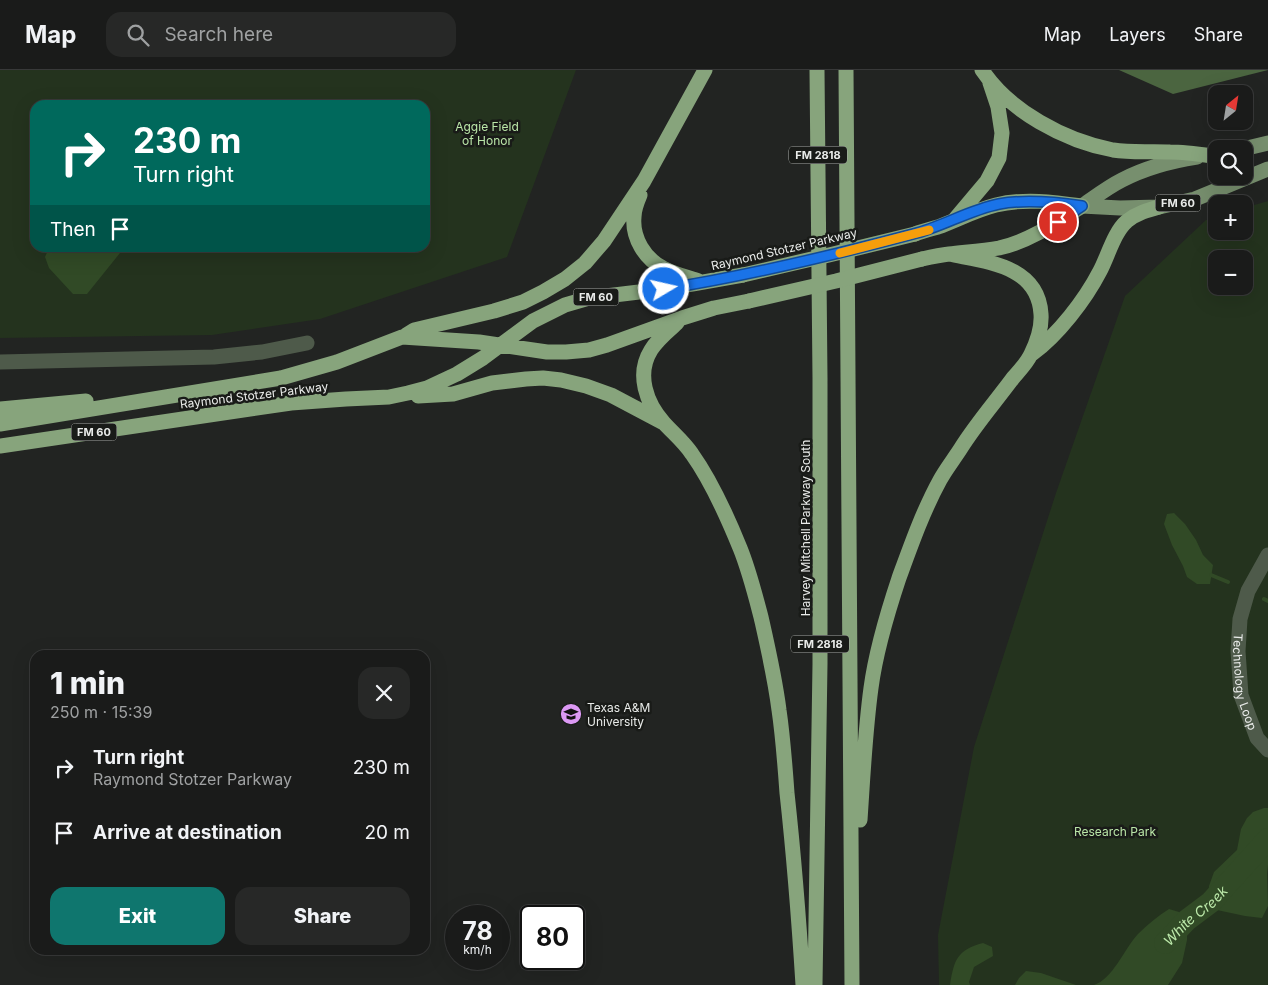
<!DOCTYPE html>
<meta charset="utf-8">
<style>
:root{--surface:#1a1b1a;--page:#272827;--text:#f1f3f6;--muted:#9fa1a2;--line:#383939;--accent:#0f766e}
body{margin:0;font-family:Inter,sans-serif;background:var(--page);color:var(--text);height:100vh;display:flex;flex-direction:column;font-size:19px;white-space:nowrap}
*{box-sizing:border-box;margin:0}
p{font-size:16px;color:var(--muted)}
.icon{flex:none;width:28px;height:28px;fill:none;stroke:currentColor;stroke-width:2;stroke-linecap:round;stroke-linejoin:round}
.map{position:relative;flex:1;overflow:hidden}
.drawer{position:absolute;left:30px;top:580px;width:400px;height:305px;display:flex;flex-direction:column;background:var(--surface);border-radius:15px;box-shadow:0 5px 20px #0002,0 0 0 1px var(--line)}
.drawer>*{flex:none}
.banner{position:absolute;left:30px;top:30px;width:400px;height:152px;border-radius:15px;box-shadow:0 5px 20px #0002,0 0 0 1px var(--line);background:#00695c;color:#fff;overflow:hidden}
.needle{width:32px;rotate:30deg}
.tools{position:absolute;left:1208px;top:15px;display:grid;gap:10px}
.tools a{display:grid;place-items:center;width:45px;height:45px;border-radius:10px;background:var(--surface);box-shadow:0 5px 20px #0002,0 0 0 1px var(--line);font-size:25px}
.speed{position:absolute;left:445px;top:835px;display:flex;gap:10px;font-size:25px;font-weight:700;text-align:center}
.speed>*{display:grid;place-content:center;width:65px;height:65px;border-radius:50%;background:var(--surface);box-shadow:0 5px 20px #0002,0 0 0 1px var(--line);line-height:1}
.speed small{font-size:12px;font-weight:400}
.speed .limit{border:2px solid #111;border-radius:8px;background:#fff;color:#111}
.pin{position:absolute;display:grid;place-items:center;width:42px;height:42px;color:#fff;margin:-21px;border:2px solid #fff;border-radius:50%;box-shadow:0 1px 5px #0007}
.me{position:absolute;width:55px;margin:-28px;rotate:81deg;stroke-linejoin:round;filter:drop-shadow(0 0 4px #0008)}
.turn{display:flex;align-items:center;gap:18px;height:105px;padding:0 20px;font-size:22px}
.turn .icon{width:65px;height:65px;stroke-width:2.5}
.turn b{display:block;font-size:35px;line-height:42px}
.then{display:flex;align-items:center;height:48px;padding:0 20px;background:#0003;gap:10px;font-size:19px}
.round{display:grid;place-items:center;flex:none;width:52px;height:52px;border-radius:15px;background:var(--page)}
.head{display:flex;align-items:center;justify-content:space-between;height:85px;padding:0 20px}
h1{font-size:30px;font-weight:800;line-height:38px}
.cta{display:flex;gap:10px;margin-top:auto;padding:10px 20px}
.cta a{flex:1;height:58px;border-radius:15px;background:var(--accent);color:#fff;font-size:20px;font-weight:800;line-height:58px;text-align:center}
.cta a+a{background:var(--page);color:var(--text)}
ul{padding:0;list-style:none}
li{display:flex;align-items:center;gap:15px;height:65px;padding:0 20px}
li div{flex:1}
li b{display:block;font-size:19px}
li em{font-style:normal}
header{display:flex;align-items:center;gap:30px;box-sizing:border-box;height:70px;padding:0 25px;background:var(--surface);border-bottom:1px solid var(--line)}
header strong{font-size:24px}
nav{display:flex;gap:28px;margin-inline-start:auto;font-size:18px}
.search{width:350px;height:45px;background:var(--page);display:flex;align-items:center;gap:12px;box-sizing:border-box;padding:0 18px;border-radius:15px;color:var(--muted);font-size:19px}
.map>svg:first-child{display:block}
.green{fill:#24331e;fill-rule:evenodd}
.forest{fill:#4b6540}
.water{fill:#314a26}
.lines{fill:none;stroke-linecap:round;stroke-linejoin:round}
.stream{stroke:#314a26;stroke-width:4}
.river{stroke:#314a26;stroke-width:22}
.minor{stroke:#4e5a4a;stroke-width:15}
.major{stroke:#778f6e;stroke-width:15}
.highway{stroke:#87a47c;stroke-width:15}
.highway-bridge{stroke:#87a47c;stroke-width:15}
.route-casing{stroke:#114b97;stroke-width:12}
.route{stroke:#1a73e8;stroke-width:9}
.slow{stroke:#f59e0b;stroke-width:9}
.labels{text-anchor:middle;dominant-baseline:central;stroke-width:5;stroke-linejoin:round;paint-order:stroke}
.shield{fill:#191b18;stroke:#abadaa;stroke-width:1}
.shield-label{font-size:11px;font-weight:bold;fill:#e9ebe9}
.park-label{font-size:12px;fill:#bae6a8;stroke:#191b18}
.street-label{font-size:12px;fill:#e9ebe9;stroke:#191b18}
.poi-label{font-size:12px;fill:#e9ebe9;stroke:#191b18;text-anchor:start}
.water-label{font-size:14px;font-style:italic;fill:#bce9aa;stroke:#191b18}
</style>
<header>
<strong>Map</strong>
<div class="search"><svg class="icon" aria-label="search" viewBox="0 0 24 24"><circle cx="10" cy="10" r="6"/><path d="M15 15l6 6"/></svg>Search here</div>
<nav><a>Map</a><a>Layers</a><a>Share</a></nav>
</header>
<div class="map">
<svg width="1268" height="915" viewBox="0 0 1268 915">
<rect width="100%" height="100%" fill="#222422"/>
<path class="green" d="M0,0H576L507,187L320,249L212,265L0,268ZM35,35H425V178H35Z
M1268,131V915H939L938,865L974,677L1056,423L1125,226L1206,150L1216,147V161H1244V138ZM1216,189H1244V216H1216Z"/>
<path class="forest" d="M1119,0H1268L1173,24Z"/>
<path class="water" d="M49,178H124L87,224H73L49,198L45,187Z
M1174,443L1185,454L1196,470L1203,485L1213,495L1210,514H1197L1187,507L1183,496L1172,475L1164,454L1167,444Z
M1264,738H1268V795L1267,804L1268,836L1262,848L1245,846L1217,840L1208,828L1209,816L1214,802L1237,780L1241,759L1247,748L1253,742Z
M1169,839L1179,842L1187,850V870L1182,893L1168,915H1094C1113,909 1124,879 1138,864C1147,855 1158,846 1169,839Z
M983,873L992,877L993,886L974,897L969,912L970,915H950C954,890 957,880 983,873Z
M1026,901L1041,903L1076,915H1015L1019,908Z"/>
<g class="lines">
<path class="stream" d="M1211,505L1228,512
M1264,529L1268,531"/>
<path class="river" id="s1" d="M1165,873L1187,850L1211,832L1268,769"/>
<g class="minor">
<path d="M0,292L214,287L262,282L307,273"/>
<path id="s2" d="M1268,485L1248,521L1240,549L1238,581L1241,625L1257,668L1268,680"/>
</g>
<path class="major" d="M1243,79L1268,73
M1082,136L1120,138L1159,137L1195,129L1268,99
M1082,136C1095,127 1108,117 1122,110C1145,98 1171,91 1197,87"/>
<path class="highway" d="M846,0L852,915
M982,0C1009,41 1065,71 1113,80C1132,83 1151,81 1170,82C1184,82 1198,84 1212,86
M640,125C637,132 634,139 634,147C632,168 645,189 663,198C674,204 687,207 699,211
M955,149L987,111L999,88L1002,63L998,37L990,13
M915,164C923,161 931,159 938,157C957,150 976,140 996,135C1024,128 1054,132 1082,136
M922,189C931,187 940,185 949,184C966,182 983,181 999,178C1030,171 1056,153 1082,136
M677,253C668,261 657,270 651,280C636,304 646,333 664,353C673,363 684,372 692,384C712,412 727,446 740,478C749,500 755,524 761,547C768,578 775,608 779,640C783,667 785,695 787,723C794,787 799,851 803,915
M406,265L414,260L494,241L523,232L543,222L565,209L585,193L604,171L644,111L705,0
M1032,284C1058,265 1085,230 1100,201C1108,186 1114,162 1127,151C1137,143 1148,140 1159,137
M418,326L453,324L492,313L526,309L543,308L561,310L586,316L611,325L662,352
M0,339L86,331
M0,354L281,308L337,292L402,267L479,272L547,282H566L589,280L607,275L682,248L714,238L749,231
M0,376L291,333L346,329L389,327L408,323L427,318L457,304L483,288L533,251L565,235L589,228L664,219L743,205
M860,750C863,706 865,662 871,618C876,580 887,544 899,508C911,475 923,441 940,410C946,399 954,389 961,378C976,354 996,331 1013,308C1019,301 1027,293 1031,284C1037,272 1042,258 1041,244C1038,195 986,192 949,184
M815,915L820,594V308L817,0"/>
<path class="highway-bridge" d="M743,205L829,185L915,164
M749,231L836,211L922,189"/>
</g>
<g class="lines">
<g class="route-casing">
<path id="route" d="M664,219C748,206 830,186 913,164C942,157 969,140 999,134C1026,129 1055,132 1082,136L1058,152"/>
</g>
<use href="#route" class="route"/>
<path class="slow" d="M840,183L929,160"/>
</g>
<defs>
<g id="university-disc" transform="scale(1.125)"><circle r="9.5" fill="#dc99f4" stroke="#191b18"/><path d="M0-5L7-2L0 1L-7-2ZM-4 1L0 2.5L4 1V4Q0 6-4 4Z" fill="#111"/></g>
</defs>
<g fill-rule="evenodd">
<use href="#university-disc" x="571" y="644"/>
</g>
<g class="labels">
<g class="shield">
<rect x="789" y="76.5" width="58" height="17" rx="4"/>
<rect x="1155.5" y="124.5" width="45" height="17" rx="4"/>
<rect x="573.5" y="218.5" width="45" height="17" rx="4"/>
<rect x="71.5" y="353.5" width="45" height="17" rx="4"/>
<rect x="791" y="565.5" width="58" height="17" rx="4"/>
</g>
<g class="shield-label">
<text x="818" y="85">FM 2818</text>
<text x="1178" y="133">FM 60</text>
<text x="596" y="227">FM 60</text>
<text x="94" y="362">FM 60</text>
<text x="820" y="574">FM 2818</text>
</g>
<g class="park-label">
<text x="487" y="56">Aggie Field<tspan x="487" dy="14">of Honor</tspan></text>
<text x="1115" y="761">Research Park</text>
</g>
<g class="street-label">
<text transform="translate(784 179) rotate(-13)">Raymond Stotzer Parkway</text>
<text transform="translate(254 325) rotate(-7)">Raymond Stotzer Parkway</text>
<text transform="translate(805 458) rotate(-90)">Harvey Mitchell Parkway South</text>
<text stroke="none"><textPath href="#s2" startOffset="134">Technology Loop</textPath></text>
</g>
<g class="poi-label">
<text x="587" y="637">Texas A&amp;M<tspan x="587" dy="14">University</tspan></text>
</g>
<g class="water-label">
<text stroke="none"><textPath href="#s1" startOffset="41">White Creek</textPath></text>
</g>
</g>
</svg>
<div class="tools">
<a><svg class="needle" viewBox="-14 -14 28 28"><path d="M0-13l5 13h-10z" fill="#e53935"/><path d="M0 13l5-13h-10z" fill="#9fa1a2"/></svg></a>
<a><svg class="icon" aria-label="search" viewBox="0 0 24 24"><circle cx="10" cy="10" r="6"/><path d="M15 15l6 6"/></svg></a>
<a>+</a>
<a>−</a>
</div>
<div class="speed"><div>78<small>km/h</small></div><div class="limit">80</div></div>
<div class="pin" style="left:1058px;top:152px;background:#d93025"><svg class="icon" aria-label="arrive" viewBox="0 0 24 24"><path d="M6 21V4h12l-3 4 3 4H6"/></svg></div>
<svg class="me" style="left:664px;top:219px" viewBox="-20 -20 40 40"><circle r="17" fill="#1a73e8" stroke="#fff" stroke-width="3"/><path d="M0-11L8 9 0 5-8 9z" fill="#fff"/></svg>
<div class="banner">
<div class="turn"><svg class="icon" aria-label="right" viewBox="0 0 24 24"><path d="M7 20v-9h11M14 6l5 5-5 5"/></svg><div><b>230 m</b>Turn right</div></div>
<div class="then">Then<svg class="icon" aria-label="arrive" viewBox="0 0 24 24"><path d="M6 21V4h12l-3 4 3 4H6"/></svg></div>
</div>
<section class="drawer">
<div class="head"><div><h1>1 min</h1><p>250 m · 15:39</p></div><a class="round"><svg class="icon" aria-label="close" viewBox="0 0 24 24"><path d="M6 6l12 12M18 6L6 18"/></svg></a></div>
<ul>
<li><svg class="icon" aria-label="right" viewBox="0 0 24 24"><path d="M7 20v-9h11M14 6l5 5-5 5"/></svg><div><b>Turn right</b><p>Raymond Stotzer Parkway</p></div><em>230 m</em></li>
<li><svg class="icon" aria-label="arrive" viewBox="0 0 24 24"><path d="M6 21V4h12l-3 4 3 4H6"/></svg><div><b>Arrive at destination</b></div><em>20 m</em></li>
</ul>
<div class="cta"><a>Exit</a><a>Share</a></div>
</section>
</div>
